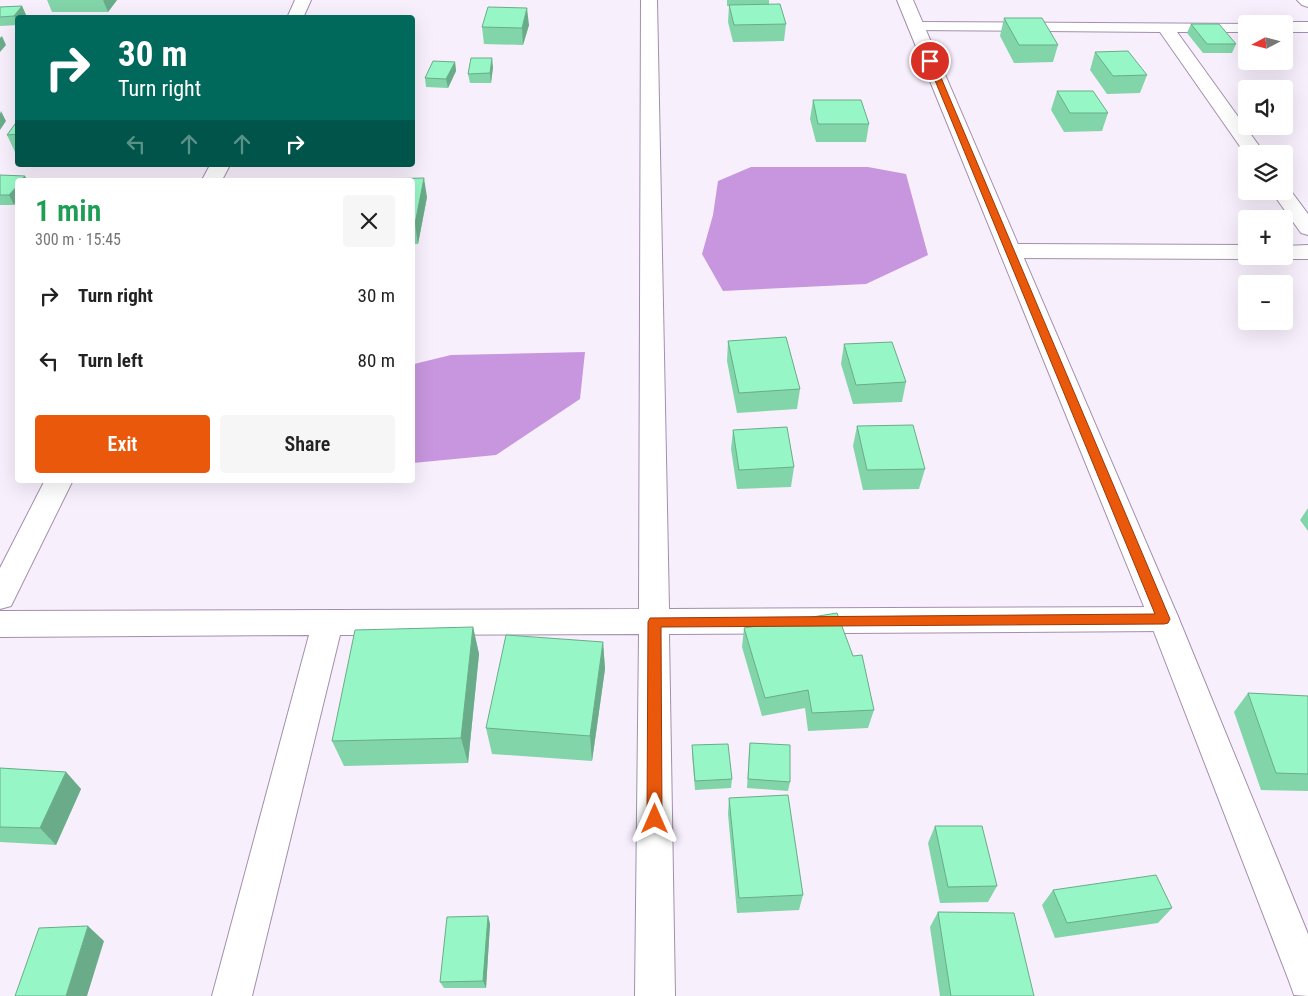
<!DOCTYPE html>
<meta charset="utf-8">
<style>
:root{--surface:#fff;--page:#f6f6f6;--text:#222;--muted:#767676;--accent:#ea580c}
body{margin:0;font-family:"Roboto Condensed",sans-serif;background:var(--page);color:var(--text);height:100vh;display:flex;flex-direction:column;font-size:19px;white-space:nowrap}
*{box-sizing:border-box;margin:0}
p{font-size:16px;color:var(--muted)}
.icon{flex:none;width:28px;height:28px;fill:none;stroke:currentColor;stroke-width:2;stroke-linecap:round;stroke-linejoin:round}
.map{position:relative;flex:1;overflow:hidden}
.panel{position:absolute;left:15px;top:178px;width:400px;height:305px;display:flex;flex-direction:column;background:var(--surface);border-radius:5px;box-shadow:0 5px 20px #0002}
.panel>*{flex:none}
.top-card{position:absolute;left:15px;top:15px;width:400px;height:152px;border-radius:5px;box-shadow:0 5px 20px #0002;background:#00695c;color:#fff;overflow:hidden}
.needle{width:32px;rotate:263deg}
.buttons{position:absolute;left:1238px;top:15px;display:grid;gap:10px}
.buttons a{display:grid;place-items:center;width:55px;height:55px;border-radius:5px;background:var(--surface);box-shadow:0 5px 20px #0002;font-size:25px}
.pin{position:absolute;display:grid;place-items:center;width:42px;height:42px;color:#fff;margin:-21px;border:2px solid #fff;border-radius:50%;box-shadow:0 1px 5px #0007}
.me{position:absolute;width:55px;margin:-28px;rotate:0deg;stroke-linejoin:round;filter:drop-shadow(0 0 4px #0008)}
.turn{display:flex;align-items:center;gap:18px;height:105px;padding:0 20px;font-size:22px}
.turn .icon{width:65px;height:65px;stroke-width:2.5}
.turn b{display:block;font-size:35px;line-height:42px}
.lanes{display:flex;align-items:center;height:48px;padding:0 20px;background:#0003;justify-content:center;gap:25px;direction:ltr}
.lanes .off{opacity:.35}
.round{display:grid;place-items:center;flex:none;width:52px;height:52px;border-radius:5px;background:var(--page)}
.headline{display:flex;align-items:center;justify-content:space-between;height:85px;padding:0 20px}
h1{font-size:30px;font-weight:600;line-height:38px;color:#1e9e55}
.cta{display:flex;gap:10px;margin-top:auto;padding:10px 20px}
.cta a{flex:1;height:58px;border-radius:5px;background:var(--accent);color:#fff;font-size:20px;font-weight:600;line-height:58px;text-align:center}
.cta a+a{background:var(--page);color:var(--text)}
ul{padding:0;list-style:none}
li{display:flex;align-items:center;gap:15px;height:65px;padding:0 20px}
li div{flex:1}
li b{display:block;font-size:19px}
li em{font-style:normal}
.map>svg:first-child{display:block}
.water{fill:#c796de}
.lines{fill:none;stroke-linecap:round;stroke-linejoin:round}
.minor-casing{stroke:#a38fad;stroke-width:2}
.tertiary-casing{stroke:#a38fad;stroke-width:2}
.minor{fill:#fff;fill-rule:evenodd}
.tertiary{fill:#fff;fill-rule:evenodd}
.wall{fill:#82d4a9}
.shaded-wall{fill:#6aac8a}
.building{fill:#97f6c5;stroke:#6aac8a}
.route{fill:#ea580c;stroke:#983908}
</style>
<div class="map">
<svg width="1308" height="996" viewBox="0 0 1308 996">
<rect width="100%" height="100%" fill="#f8effc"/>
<path class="water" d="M751,167H868L906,174L928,255L866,284L723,291L702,254L713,215L718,181Z
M585,352L580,399L496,455L413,463L412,366L414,364L451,355Z"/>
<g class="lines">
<g class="minor-casing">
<path id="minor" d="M295,0H311L303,18H287Z
M641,0H657L669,609L1164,607L1175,610L1179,619L1175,628L1164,631L669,634L675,996H635L639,634L340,635L252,996H212L309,635L0,637V611L639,609Z
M1297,0H1308V7L1302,5Z
M916,22L1252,24H1246V32H1177L1265,154H1246V155L1160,32L910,30L908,27L910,24Z
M1284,22H1308V32H1284V24H1278Z
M210,165H230L222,180H202Z
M1284,186L1288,187L1308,214V235L1301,233L1271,191H1284Z
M1010,244L1246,245V256H1254L1246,259L1010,258L1002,256L999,251L1002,246Z
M1308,245V259H1284L1276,256H1284V246Z
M45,480H73L11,606L0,609V568Z"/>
</g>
<g class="tertiary-casing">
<path id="tertiary" d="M897,0H913L1179,619L1308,934V996L1294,995L1289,981L1149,619Z"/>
</g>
<use href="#minor" class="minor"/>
<use href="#tertiary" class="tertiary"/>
</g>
<path class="wall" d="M47,0H117L108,12H52Z
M727,0H769V4L786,24L784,41L733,42L728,22L729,6H727Z
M22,6L26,15L24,18H18V25L0,26V7Z
M1004,18L1058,45L1053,62L1014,63L1000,36Z
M1191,24L1236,44L1232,53H1203L1187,33Z
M529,25L523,45L484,44L482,27Z
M1095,52L1147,75L1140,93L1107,94L1090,70Z
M455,62L456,71L448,88L426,87L425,78Z
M493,67L491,83H470L468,74Z
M1057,91L1108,113L1102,131L1064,132L1051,110Z
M813,100L869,124L866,142H816L810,119Z
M18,120V153L16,154L7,135Z
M0,175L25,176L27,180H18L14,205H0Z
M412,180L427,197L418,244H412Z
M728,341L800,389L797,409L737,413L727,361Z
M844,344L906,382L902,402L853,404L841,364Z
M857,426L925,469L919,489L863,490L853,446Z
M733,430L794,467L791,487L737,489L731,449Z
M1308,508V531L1300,520Z
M473,627L479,654L468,763L344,766L332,741Z
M744,628L874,710L868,728L808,731L805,708L762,716L742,647Z
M603,642L605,669L592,761L492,754L486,728Z
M1248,693L1308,696V791L1261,790L1234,712Z
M750,743L790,782L788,791L747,788L749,752Z
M692,745L732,779L731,788L695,790L692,754Z
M0,768L66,772L81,789L56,845L0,842Z
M729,798L803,895L799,910L737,913L728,814Z
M935,826L997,886L988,902L940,903L928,843Z
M1053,890L1172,908L1158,923L1055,938L1042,905Z
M938,912L1034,996H940L930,927Z
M488,916L490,924L486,988H444L440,982Z"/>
<path class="shaded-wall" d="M103,0H117L108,12Z
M22,6L26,15L24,18H18V25L14,16Z
M527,8L529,25L523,45L522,28Z
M2,36L6,45L0,52V38Z
M492,58L493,67L491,83L490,73Z
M455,62L456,71L448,88L446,79Z
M1,111L6,121L0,130V114Z
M25,176L27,180H21Z
M424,178L427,197L418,244L415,224Z
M18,185V201L14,205L9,195Z
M473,627L479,654L468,763L461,738Z
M603,642L605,669L592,761L590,736Z
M66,772L81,789L56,845L40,828Z
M488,916L490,924L486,988L483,981Z
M88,926L104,941L87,996H66Z"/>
<path class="building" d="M780,4L786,24L734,25L729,5Z
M22,6L14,16L0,17V7Z
M488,7L527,8L522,28L482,27Z
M1004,18H1042L1058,45H1019Z
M1191,24H1219L1236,44H1207Z
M1128,51L1147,75L1113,76L1095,52Z
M471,58H492L490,73L468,74Z
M433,61L455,62L446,79L425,78Z
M1057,91H1093L1108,113H1070Z
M813,100H861L869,124H818Z
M18,120V134L7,135Z
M0,175L25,176L21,180H18V185L9,195H0Z
M424,178L415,224H412V180H383V179Z
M786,337L800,389L739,393L728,341Z
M892,342L906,382L856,385L844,344Z
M913,425L925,469L867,470L857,426Z
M787,427L794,467L739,470L733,430Z
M837,613L853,656L862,655L874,710L812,713L808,690L765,698L744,628Z
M473,627L461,738L332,741L355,630Z
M506,635L603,642L590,736L486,728Z
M1248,693L1308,696V774L1276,773Z
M750,743L790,745V782L748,779Z
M728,744L732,779L695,781L692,745Z
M0,768L66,772L40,828L0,827Z
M788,795L803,895L739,898L729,798Z
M935,826H982L997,886L948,887Z
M1156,875L1172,908L1067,923L1053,890Z
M938,912L1014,913L1034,996H951Z
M488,916L483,981L440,982L447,917Z
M88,926L66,996H15L39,928Z"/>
<path class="route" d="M930,59L934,61L1170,619L1168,623L1164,624L661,627L662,819L660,823L655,825L649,823L647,819L648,622L650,618L1155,614L927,61Z"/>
</svg>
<div class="buttons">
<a><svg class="needle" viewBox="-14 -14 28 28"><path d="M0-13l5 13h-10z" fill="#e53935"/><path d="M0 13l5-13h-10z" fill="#767676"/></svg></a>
<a><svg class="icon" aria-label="sound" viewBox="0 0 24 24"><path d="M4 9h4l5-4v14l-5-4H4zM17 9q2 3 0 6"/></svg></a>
<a><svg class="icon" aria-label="layers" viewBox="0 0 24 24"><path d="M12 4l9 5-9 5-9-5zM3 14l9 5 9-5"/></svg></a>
<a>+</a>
<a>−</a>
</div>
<div class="pin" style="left:930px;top:61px;background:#d93025"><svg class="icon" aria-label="arrive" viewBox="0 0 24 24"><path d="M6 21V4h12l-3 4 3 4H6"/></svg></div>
<svg class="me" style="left:655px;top:819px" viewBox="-20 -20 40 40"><path d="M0-17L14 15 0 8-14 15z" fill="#ea580c" stroke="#fff" stroke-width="4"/></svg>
<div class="top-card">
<div class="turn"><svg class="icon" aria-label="right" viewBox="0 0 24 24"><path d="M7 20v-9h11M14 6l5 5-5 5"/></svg><div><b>30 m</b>Turn right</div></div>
<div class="lanes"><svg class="icon off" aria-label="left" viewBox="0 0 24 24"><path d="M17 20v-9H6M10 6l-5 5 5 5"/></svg><svg class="icon off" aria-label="ahead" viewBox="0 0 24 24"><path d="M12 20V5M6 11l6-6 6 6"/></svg><svg class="icon off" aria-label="ahead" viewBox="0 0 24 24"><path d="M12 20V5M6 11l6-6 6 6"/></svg><svg class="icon" aria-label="right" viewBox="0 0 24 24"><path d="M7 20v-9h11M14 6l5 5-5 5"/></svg></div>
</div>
<section class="panel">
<div class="headline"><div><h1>1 min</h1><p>300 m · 15:45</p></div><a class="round"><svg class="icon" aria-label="close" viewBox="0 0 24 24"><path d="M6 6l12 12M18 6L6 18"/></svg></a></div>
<ul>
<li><svg class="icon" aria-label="right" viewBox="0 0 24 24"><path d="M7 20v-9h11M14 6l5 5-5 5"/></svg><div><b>Turn right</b></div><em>30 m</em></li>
<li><svg class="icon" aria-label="left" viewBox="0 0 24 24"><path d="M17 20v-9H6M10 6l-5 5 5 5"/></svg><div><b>Turn left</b></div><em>80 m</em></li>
</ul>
<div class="cta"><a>Exit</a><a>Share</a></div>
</section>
</div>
